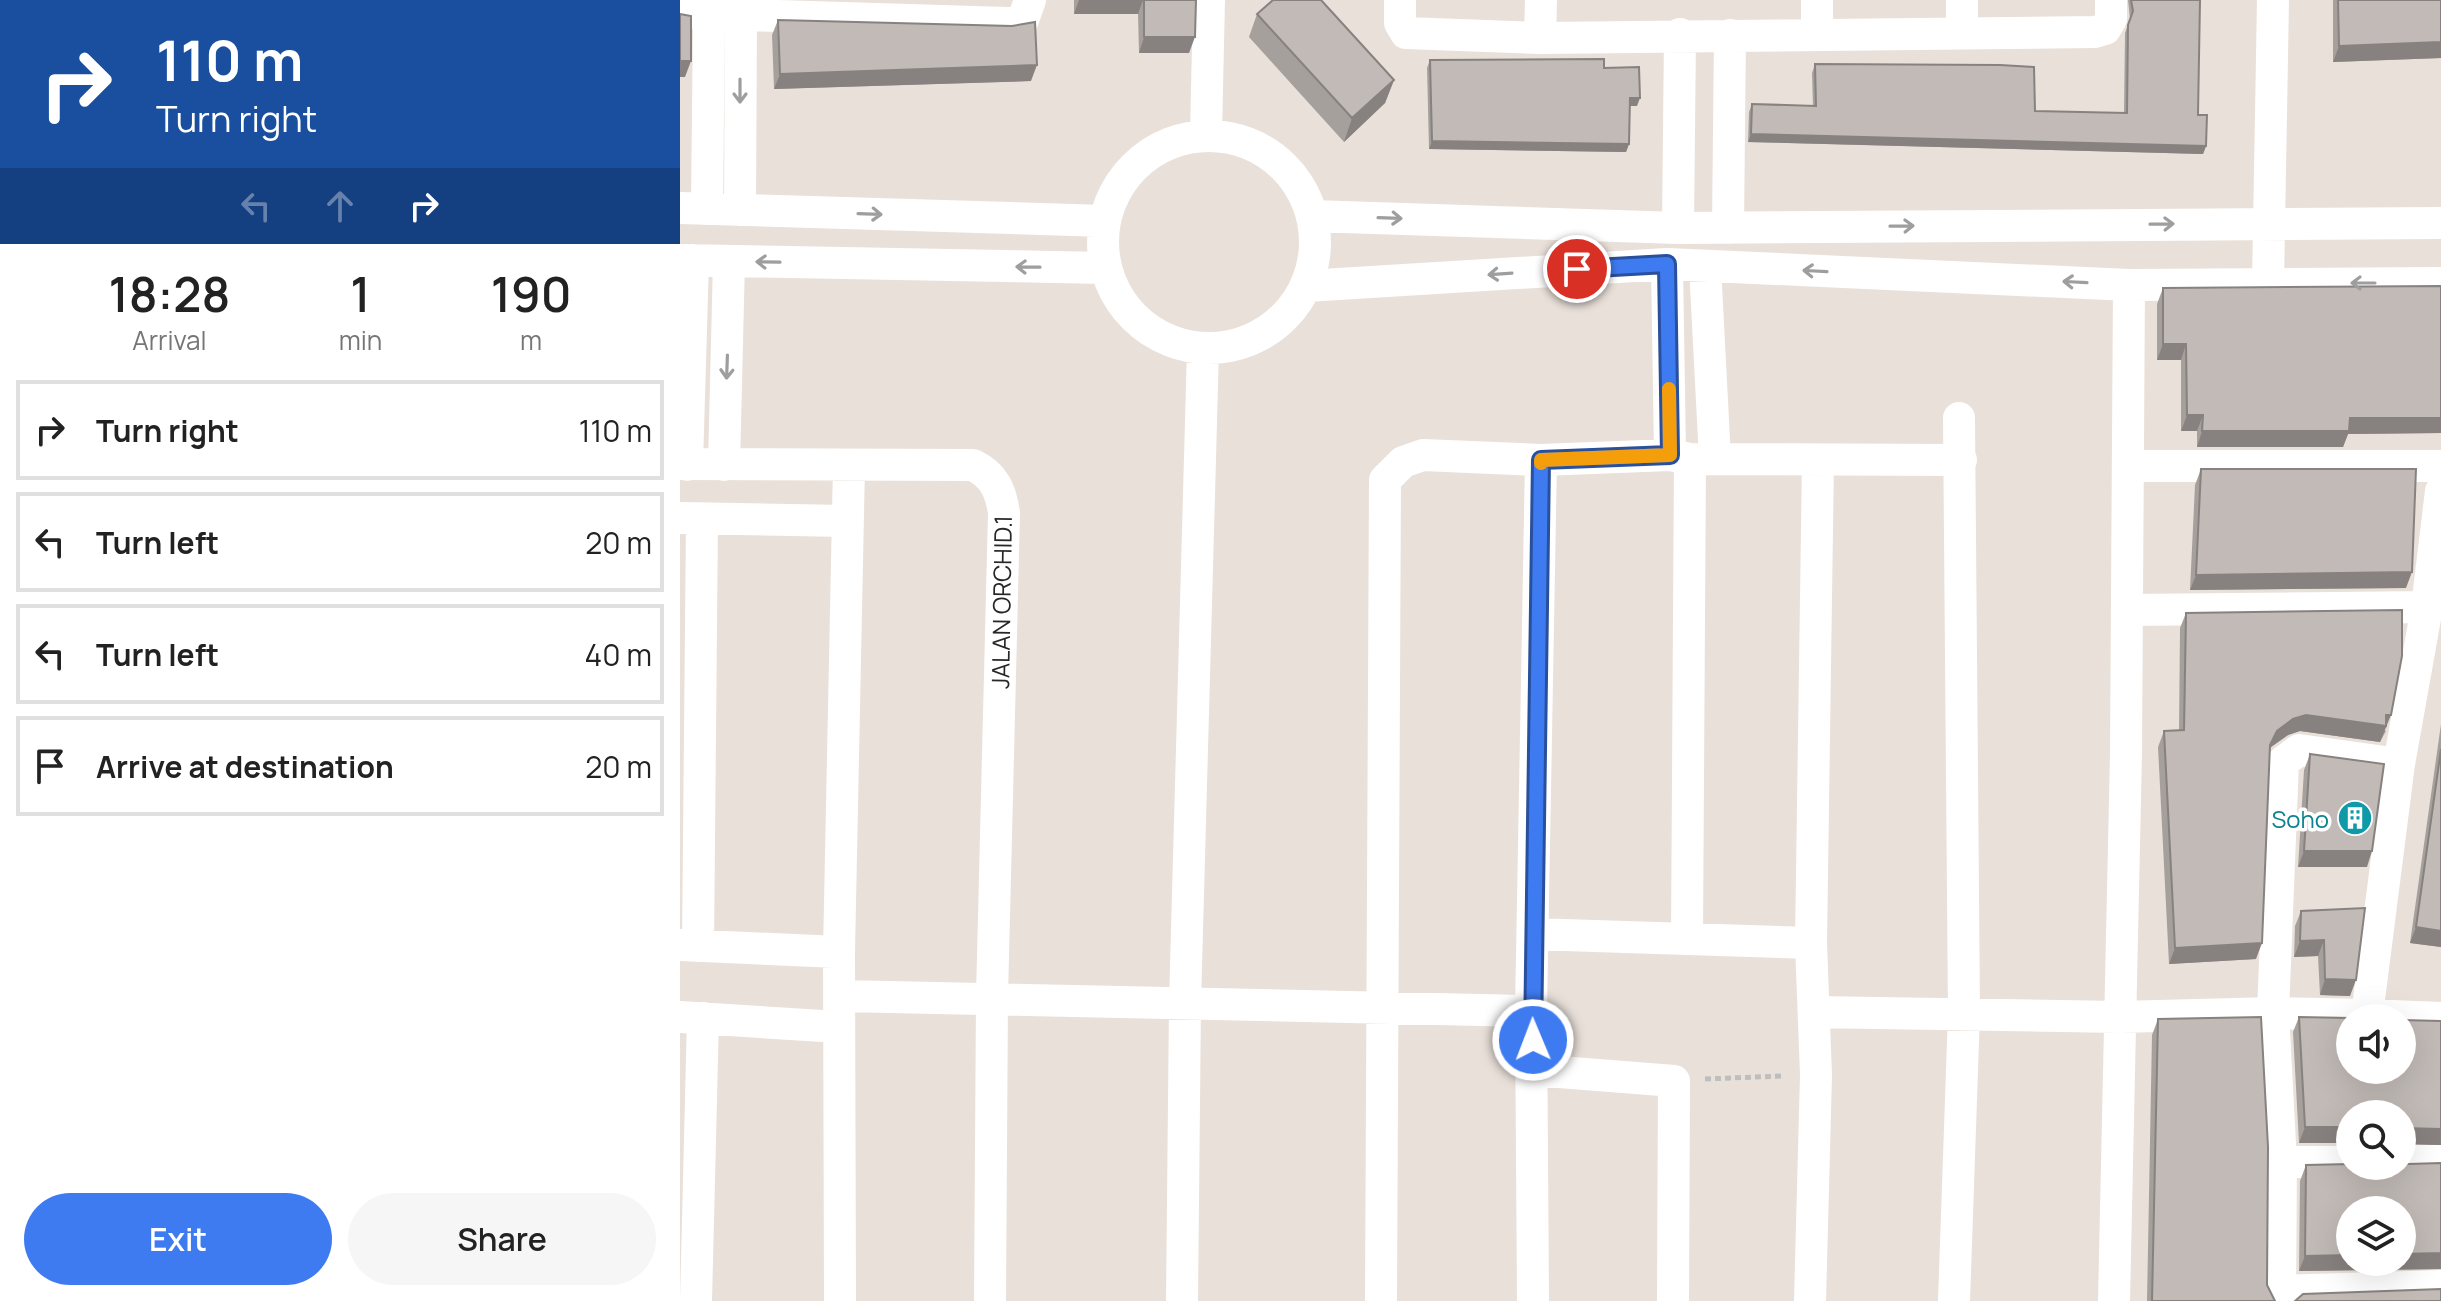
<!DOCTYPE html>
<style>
:root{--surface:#fff;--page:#f6f6f6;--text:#222;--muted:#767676;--line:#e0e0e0;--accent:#3f7bf0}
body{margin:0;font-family:Manrope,sans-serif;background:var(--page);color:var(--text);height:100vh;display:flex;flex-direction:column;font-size:30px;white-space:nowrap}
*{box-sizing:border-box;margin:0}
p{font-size:26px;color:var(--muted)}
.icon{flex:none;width:44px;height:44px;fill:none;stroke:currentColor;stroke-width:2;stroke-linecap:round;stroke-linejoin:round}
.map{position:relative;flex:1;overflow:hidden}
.drawer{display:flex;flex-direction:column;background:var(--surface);width:680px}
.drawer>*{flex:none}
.hud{background:#1a4fa0;color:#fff;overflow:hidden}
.tools{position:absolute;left:1656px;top:1004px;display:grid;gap:16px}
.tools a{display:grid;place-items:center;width:80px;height:80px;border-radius:50%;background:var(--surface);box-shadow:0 8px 32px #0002;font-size:40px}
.pin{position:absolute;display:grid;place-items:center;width:68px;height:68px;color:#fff;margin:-34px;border:4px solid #fff;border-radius:50%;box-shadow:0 2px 8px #0007}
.me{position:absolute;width:88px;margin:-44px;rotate:359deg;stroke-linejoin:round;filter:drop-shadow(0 0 6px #0008)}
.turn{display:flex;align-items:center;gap:28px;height:168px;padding:0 24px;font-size:36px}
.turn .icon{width:104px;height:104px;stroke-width:2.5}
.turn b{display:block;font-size:56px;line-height:68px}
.lanes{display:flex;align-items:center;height:76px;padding:0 24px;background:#0003;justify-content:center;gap:40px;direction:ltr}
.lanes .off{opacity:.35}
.eta{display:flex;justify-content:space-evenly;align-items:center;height:136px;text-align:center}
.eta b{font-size:48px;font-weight:600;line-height:56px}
.cta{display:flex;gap:16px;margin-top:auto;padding:16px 24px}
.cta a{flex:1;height:92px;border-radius:48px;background:var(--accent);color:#fff;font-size:32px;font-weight:600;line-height:92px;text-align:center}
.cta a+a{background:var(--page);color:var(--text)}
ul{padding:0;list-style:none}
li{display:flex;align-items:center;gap:24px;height:100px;margin:0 16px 12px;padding:0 8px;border:4px solid var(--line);border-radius:0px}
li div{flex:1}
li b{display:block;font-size:30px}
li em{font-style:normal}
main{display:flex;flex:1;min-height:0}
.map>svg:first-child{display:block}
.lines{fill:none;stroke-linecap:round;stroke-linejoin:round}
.path{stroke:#bebebe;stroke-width:5;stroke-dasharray:6 4;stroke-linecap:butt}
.street{stroke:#fff;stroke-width:32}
.wall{fill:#a6a09d}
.shaded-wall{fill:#87827f}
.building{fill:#c1bab6;stroke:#87827f;stroke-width:2}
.oneway{stroke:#9e9e9e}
.route-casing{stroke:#29509c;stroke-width:20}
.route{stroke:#3f7bf0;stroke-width:14}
.slow{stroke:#f59e0b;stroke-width:14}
.labels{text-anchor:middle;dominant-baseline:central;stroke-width:7;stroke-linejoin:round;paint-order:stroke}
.street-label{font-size:24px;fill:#272727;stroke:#fff}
.culture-label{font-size:24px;fill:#0d838f;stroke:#fff;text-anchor:end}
</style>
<main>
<section class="drawer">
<div class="hud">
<div class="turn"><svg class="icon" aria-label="right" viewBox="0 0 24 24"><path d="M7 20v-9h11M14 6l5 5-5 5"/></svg><div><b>110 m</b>Turn right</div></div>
<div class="lanes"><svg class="icon off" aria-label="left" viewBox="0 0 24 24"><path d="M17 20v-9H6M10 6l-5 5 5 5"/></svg><svg class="icon off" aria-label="ahead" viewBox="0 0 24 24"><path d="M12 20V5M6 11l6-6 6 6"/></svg><svg class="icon" aria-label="right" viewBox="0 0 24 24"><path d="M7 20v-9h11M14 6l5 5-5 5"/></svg></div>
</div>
<div class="eta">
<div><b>18:28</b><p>Arrival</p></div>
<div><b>1</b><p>min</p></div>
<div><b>190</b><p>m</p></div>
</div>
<ul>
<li><svg class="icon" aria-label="right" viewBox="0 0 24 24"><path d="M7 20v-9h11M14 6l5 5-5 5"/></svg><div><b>Turn right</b></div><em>110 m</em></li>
<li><svg class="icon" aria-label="left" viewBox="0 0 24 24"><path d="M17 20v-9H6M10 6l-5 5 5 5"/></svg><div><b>Turn left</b></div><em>20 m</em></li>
<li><svg class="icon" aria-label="left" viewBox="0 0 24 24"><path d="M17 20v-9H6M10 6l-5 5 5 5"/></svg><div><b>Turn left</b></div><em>40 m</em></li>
<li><svg class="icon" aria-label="arrive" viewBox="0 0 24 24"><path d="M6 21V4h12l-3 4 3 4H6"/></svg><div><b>Arrive at destination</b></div><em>20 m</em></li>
</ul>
<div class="cta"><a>Exit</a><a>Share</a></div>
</section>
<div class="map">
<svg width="1761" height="1301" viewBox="0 0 1761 1301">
<rect width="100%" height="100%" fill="#e9e0d9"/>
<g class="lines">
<path class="path" d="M1025,1079L1103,1076"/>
<path class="street" d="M720,0V23L726,33L860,38L1415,32L1425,29L1431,19V0
M0,13L327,23L343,20L350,0
M1282,33V0
M1137,34V0
M860,38L861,0
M526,135L529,0
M423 242a106 106 0 1 1 212 0a106 106 0 1 1-212 0Z
M0,208L425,221
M27,209L29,14
M60,210L61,13
M632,216L998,228L1761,223
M998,228L1000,34
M1048,228L1050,35
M0,260L426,268
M987,264L990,455
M1025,266L1035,459
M1588,284L1593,0
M626,286L987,264L1449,285L1761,283
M0,464L293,465C314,475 321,491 324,513L312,997L310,1301
M7,465L13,260
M44,465L49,261
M1449,466H1761
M1761,491L1747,607L1719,764L1687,1015L1761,1018
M2,518L167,521
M1447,610L1747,607
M853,934L1131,943
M1007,938L1010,459
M0,945L159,952
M18,946L22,520
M162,996L851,1011
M1134,1012L1440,1017L1593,1013L1687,1015
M0,1017L159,1027
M854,1070L994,1081L993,1301
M1722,1161H1761
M1601,1162H1670
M1600,1291L1761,1286
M16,1301L23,1018
M160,1301L159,952L169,465
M502,1301L505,1003L523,349
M701,1301L705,480L723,462L743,455L861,460L990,455L1010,459L1281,460
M853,1301L851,1011L861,460
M1130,1301L1136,1075L1131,943L1138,460
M1274,1301L1284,1013L1279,418
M1434,1301L1446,754L1449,285
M1600,1301L1601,1162L1593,1013L1603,762L1619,750L1719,764"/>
</g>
<path class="wall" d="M394,0H516L509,53H459L458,14H394Z
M1448,0H1520L1518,115L1526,146L1523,154L1068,142L1069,112L1072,104L1133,106L1132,73L1135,64L1355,111L1444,113L1445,33L1450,19Z
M1653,0H1761V58L1653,62Z
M577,14L714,80L705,103L664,142L569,37Z
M98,20L351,81L94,89L92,35Z
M750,60L924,68L957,106H950L949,144L946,152L749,149L747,68Z
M1761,286V433L1668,434L1663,447H1517V431H1501V360H1477V304L1483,288Z
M1521,469L1726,588L1510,590L1515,485Z
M1506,613L1706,731L1700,742L1620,731L1608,735L1591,747L1590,750L1576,959L1489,964L1478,747L1484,731L1499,730L1500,628Z
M1761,724V947L1730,943Z
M1630,754L1687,867H1618L1624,770Z
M1685,908L1670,996L1640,995L1638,956L1614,957L1615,926L1621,911Z
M1619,1017L1761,1145L1722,1144V1114H1670V1143H1619L1613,1032Z
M1478,1019L1587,1285L1595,1301H1467L1472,1035Z
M1761,1163V1269L1619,1271L1620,1181L1626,1165Z"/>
<path class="shaded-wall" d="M399,0H463L458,14H394Z
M464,37H515L509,53H459Z
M1761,42V58L1653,62L1659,46Z
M0,61H11L5,77H0Z
M357,65L351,81L94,89L100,74Z
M714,80L705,103L664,142L672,118Z
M950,98H960L957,106H947Z
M1071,134L1526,146L1523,154L1068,142Z
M752,141L949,144L946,152L749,149Z
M1483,344H1506L1501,360H1477Z
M1507,415H1523L1517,431H1501Z
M1670,418H1761V433L1668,434L1663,447H1517L1522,431Z
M1732,572L1726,588L1510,590L1516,575Z
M1626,715H1711L1700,742L1620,731L1608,735L1591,747L1584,761L1597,731L1613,719Z
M1624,851H1692L1687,867H1618Z
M1736,927L1761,931V947L1730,943Z
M1644,940L1638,956L1614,957L1620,941Z
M1582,943L1576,959L1489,964L1495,948Z
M1645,979L1676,980L1670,996L1640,995Z
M1625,1127H1670V1143H1619Z
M1722,1128L1761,1129V1145L1722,1144Z
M1761,1253V1269L1619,1271L1625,1256L1670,1255V1262H1722V1254Z"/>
<path class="building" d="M464,0H516L515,37H464Z
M593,0H641L714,80L672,118L577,14Z
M1451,0H1520L1518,115H1527L1526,146L1071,134L1072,104L1136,106L1135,64L1320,65L1354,67L1355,111L1447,113L1448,25L1453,11Z
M1658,0H1761V42L1659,46Z
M0,14L11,16V61H0Z
M98,20L332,26L355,22L357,65L100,74Z
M924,59V68L959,67L960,98H950L949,144L752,141L750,60Z
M1761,286V418H1670L1669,431H1522L1523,415H1507L1506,344H1483V288Z
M1521,469H1736L1732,572L1516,575Z
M1722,610V656L1711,715H1706V726L1626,715L1613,719L1597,731L1590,745L1582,943L1495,948L1484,731L1504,730L1506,613Z
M1761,749V931L1736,927Z
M1630,754L1704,764L1692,851H1624Z
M1685,908L1676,980L1645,979L1644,940L1620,941L1621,911Z
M1581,1017L1588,1147L1587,1285L1595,1301H1472L1478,1019Z
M1619,1017L1670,1018V1070H1722V1020L1761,1021V1129L1722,1128V1114H1670V1127H1625Z
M1722,1161L1728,1164L1761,1163V1253L1722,1254V1210H1670V1255L1625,1256L1626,1165L1670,1164V1166H1722Z
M1761,1289V1301H1615L1623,1294Z"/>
<defs><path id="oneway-shaft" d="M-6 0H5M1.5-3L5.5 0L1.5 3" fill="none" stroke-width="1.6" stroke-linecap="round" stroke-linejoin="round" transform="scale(2)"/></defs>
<g class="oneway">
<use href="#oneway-shaft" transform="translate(60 91) rotate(90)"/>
<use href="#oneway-shaft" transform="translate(190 214) rotate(2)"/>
<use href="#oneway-shaft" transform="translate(710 218) rotate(2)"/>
<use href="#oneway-shaft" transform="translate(1482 224) rotate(-1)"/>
<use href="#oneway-shaft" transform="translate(1222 226) rotate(-1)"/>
<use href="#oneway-shaft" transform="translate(88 262) rotate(-179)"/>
<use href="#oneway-shaft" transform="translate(348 267) rotate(-179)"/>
<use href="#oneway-shaft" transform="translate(1135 271) rotate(-177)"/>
<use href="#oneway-shaft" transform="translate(820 274) rotate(176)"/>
<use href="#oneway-shaft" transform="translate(1395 282) rotate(-177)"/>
<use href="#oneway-shaft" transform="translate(1683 283) rotate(180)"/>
<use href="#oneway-shaft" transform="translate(47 367) rotate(92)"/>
</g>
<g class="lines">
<g class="route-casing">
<path id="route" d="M853,1040L861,460L990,455L987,264L897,269"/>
</g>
<use href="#route" class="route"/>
<path class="slow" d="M861,463V460L990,455L989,389"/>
</g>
<defs>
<g id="building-disc" transform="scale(1.8)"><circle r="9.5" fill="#0f9aa8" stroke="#fff"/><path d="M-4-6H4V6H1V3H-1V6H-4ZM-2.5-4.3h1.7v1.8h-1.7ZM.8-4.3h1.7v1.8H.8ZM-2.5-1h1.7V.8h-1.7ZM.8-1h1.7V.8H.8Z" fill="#fff"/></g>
</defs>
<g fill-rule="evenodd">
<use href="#building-disc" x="1675" y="818"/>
</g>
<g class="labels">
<g class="street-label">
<text transform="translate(321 602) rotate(-89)">JALAN ORCHID.1</text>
</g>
<g class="culture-label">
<text x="1649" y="818">Soho</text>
</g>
</g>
</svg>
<div class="tools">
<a><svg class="icon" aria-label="sound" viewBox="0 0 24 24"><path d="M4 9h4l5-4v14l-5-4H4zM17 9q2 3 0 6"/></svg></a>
<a><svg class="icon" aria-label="search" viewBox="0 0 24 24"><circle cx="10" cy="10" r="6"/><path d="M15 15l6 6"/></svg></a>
<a><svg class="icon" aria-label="layers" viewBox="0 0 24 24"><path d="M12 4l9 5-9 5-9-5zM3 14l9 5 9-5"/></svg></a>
</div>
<div class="pin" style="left:897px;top:269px;background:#d93025"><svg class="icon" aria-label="arrive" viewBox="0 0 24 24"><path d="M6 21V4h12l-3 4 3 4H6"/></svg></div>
<svg class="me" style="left:853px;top:1040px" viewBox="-20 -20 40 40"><circle r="17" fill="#3f7bf0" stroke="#fff" stroke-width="3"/><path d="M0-11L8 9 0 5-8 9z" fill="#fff"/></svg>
</div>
</main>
